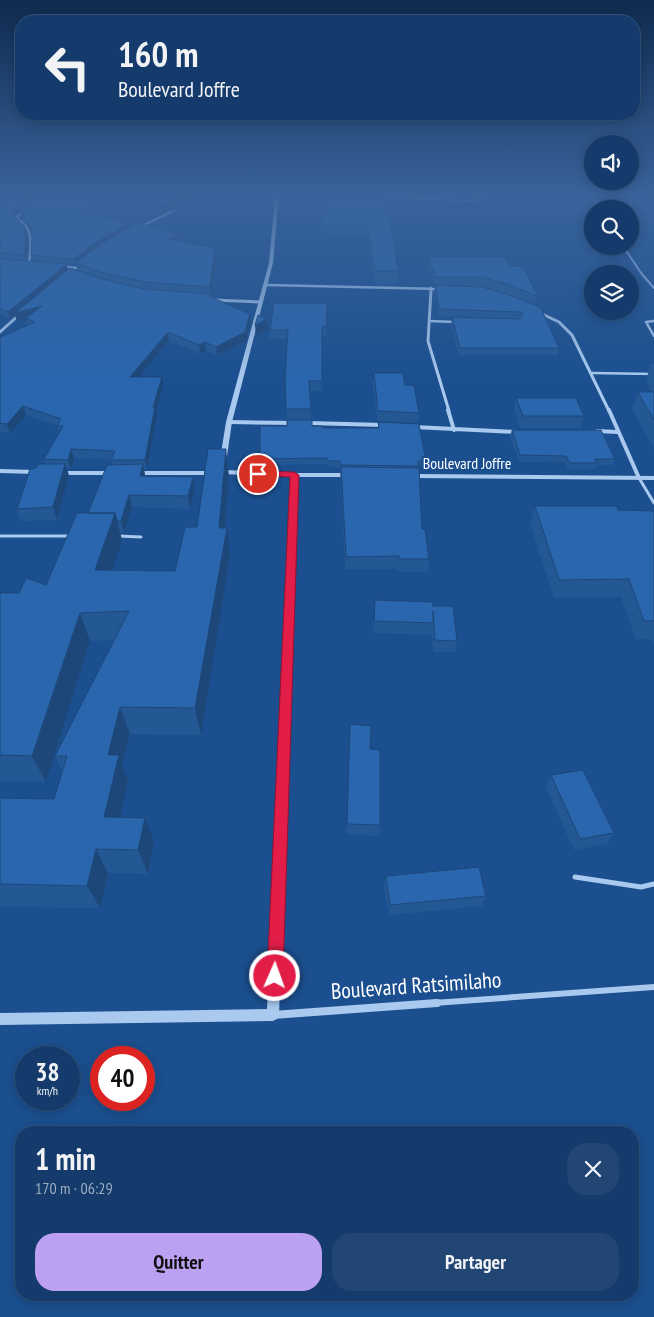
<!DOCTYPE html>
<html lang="fr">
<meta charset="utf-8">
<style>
:root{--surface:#143b6b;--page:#214673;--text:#f1f3f6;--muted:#9dadc1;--line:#33557e;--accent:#bca0f2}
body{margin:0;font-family:"PT Sans Narrow",sans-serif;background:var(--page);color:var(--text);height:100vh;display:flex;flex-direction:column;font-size:19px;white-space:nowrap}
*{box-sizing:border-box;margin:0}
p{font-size:16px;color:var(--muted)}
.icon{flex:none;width:28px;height:28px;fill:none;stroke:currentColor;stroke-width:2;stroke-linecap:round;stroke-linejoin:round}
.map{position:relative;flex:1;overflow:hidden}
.details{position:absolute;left:15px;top:1126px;width:624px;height:175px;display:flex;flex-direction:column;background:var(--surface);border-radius:20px;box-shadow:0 2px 12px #0003,0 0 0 1px var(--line)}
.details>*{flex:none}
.top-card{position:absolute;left:15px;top:15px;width:625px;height:105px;border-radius:20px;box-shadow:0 2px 12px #0003,0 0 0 1px var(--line);background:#143b6b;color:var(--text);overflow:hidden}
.controls{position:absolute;left:584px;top:135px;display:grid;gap:10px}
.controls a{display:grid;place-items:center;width:55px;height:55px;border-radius:50%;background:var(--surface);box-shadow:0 2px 12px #0003,0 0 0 1px var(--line);font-size:25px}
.speed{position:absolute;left:15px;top:1046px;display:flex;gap:10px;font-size:25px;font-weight:700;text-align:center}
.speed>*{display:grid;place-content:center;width:65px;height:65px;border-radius:50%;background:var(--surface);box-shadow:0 2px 12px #0003,0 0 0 1px var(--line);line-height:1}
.speed small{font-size:12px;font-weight:400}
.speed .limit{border:8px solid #d22;background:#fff;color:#111}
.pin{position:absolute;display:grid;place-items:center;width:42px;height:42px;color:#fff;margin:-21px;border:2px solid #fff;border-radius:50%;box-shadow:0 1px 5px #0007}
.me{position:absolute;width:55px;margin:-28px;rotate:2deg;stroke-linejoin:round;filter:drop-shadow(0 0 4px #0008)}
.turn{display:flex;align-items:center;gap:18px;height:105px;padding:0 20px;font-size:22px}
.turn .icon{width:65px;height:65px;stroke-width:2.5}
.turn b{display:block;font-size:35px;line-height:42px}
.round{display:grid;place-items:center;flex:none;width:52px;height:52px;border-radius:20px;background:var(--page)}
.overview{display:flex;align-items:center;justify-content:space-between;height:85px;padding:0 20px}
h1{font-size:30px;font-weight:700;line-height:38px}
.cta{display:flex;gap:10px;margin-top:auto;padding:10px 20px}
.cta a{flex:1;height:58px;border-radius:20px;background:var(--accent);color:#111;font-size:20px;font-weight:700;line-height:58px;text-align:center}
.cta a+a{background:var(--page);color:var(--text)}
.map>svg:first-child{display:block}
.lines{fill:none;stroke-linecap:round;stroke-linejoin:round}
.service-far3{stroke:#a9c9ee;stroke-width:2}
.service-far2{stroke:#a9c9ee;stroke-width:2.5}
.service-far1{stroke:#a9c9ee;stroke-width:3}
.service{stroke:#a9c9ee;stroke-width:5}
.minor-far4{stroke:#a9c9ee;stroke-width:2.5}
.minor-far3{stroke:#a9c9ee;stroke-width:3}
.minor-far2{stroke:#a9c9ee;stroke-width:4}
.minor-far1{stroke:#a9c9ee;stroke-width:6}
.minor{stroke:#a9c9ee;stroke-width:8}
.tertiary{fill:#a9c9ee;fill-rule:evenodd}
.wall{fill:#245895}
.shaded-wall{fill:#1d4779}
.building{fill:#2a66ad;stroke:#1d4779}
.route{fill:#e11d48;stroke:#92132f}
.labels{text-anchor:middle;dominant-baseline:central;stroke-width:5;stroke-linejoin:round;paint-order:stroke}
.far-street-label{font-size:16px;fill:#fff;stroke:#1b4f8f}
.near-street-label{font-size:22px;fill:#fff;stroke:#1b4f8f}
</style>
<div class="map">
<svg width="654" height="1317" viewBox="0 0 654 1317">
<rect width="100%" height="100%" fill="#1b4f8f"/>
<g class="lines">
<path class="service-far3" d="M591,196L600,209
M382,197L474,201L485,196
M597,205L637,204
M623,246L641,273L654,288"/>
<path class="service-far2" d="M430,321L455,322
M654,321L646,322L654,336
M592,373L654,374"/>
<path class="service-far1" d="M639,478L654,503
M0,536H71
M118,536L141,537"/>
<path class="service" d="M575,877L641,887L654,884"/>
<path class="minor-far4" d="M24,211L16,218C35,228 31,245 29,263
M140,227L179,208
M61,266L76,268
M267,285L441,289
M431,291V288"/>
<path class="minor-far3" d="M431,290L428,341L449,411
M213,300L260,302
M538,312L559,322L572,335L609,411
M0,332L20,314"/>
<path class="minor-far2" d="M448,410L454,430
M609,410L639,478
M229,422L294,423
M307,423L384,425
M414,427L516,432
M597,431L617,432
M0,471L35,472
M61,473H110
M139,473H210
M295,475H346
M415,476L654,478"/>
<path class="minor-far1" d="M420,1004L654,987"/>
<path class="minor" d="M273,1015L437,1003"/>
<path class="tertiary" d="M275,196H279L273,263L232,422L225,470L295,473L298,475L279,1015L277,1019L273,1021L0,1025V1013L267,1009L292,477L221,474L218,472L226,422L269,263Z"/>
</g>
<path class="wall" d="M0,196H32L15,216L24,227L26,233L28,244L26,261L0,259Z
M33,196H194L189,200L159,213H91L130,223L131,228L180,242L216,257L211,295H210V297L250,314L251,322L246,341L217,355L206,351L200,354L169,340L139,377L163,386L156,412L157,415L147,469H144L145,476L193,477L195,489L190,509L132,507L124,533H120L122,540L112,571H175L197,527L229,476L225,528L230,555L201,735L130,734L122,765L128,781L120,818H145L154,842L148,874L108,873L100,908L0,907V798L54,799L63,771L55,756L115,640L90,641L46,782L0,781V593H19L46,585L88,513L112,464L111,460L74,458L71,469H67L69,476L57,520L21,521L17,509L36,468L45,464L44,459L59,432L58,426L26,415L10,433L0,432V338L28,325L27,319L17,322L15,315L10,319L0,314V259L78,271L76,264L32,261L31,255L32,237L31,229L29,225L21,217L19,212Z
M196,196H260L259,209H253L252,212L175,213L174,207L193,200Z
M321,196H386L398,271L397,283L375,284L367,236H324Z
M644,196H654V202L649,201Z
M633,202H654V233L631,209Z
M429,257L510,266L537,296L535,306L559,348L558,355H459L451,325L452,317H458L439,316L434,293L435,286H434L428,266Z
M327,303L326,335H322V391H310L311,419H287L285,377L288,339H270V330Z
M651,364H654V449L632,409L638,392H651L646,380Z
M374,373L405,385L419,413L418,423L377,421L373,383Z
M516,398L584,416L581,428H520L514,409Z
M378,422L426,461L425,467L418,468L422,529L429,559L428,572H398L397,569H345L340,467H327V464L260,465V459L312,426L322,428H378Z
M512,430L615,459L613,465H596L595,469H568L565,462H519L510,436Z
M535,506L654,511V645L652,639H636L621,597L554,598L530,524Z
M375,600L433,606L457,641L455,652H433L432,632L431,635L373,633Z
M350,724L370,749L380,825L379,836L347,834Z
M551,775L614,833L607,844L574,850L546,787Z
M386,876L486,896L482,906L389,915L384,886Z"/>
<path class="shaded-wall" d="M26,196H32L13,218L11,212Z
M185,196H194L189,200L159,213L158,207Z
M259,196H260L259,209L258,203Z
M130,223L131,229L76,263V265L74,259L96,242Z
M24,227L28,244L26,261L24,255Z
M179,234L180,242L167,239Z
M215,248L216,257L211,295L210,287Z
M67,264L68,271L45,315L17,322L15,315L10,319L8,312Z
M250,314L251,322L246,341L217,355L216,347Z
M267,319L268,330L256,336L255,325Z
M168,332L169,340L132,386L130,377Z
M205,342L206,351L200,354L199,345Z
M162,377L163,386L156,412L157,415L147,469L145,460L153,407Z
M23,406L26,415L10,433L7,424Z
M71,449L74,458L71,469L68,460Z
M226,449L229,476L223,551L227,528L230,555L201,735L195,708L219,528Z
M65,464L69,476L57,520L53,507Z
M143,464L145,476H140Z
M193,477L195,489L190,509L188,496Z
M129,495L132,507L124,533L121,521Z
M115,513L122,540L104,598L95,570Z
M80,613L90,641L46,782L32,756Z
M120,707L130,734L122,765L128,781L115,842L104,817L108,755Z
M145,818L154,842L148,874L138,850Z
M96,849L108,873L100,908L87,886Z"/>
<path class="building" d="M0,196H26L11,212L24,227L26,238L24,255L0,253Z
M33,196H185L158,207L84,208V212L130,223L96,242L74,259L31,255L32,237L30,225L27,219L19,212Z
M196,196H259L258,203H253L252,206L174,207L193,200Z
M321,196H386L398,271H375L367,225L323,224Z
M633,202H654V223Z
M138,223L179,234L167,239L215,248L210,287L145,282L104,273L76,263L99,245Z
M429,257H504L510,266L524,267L537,296L504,283L481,277H435Z
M0,259L67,264L8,312L0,309Z
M70,268L102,279L144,289L210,294L209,296L250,314L245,332L216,347L205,342L199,345L168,332L130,377H162L153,407H155L145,460H111L115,451L71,449L68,460L44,459L63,426H57L61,419L23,406L7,424L0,423V338L5,335L35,322L26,318L42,306L15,313Z
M435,285L482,287L515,297L541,308L559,348H460L452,317L520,319L523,314L521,312L439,309Z
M274,303H327L326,327L322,326V381H309L311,409H286L285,377L288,330H270Z
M258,315L267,319L255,325Z
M374,373H403L405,385H414L419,413L378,411Z
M638,392H654V420Z
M516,398H576L584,416H523Z
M287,420H312V426H322V428H379L378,422L419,424L426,461H418L419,466L340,465V461H327V458L260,459V426H287Z
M512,430H601L615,459H595L597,463H570L566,456L520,455Z
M208,449H226L219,528H227L195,708L120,707L108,755H119L104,817L145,818L138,850L96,849L87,886L0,884V798L54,799L67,756H55L129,611L80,613L32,756L0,755V593H19L26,578L46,585L77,513H115L95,570L175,571L185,527H197Z
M39,464H65L53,507L17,509L30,469L36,468Z
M143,464L140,476L193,477L188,496L129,495L121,521H117L115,513H88L107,465Z
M341,467L419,468L422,529H425L429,559H399V556L346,557Z
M535,506H617L618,510L654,511V621H644L629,579L559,580Z
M375,600L433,602V606H453L457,641L435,640L433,611V623L374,621Z
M350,724L371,726L370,749L380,750V825L347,824Z
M583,770L614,833L580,839L551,775Z
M479,867L486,896L390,905L386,876Z"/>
<linearGradient id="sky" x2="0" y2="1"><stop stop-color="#0f2b4f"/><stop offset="0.51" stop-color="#39639b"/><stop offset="1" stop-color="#39639b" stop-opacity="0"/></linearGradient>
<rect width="654" height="381" fill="url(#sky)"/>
<path class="route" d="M258,471L294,472L299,475L283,976L281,982L275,984L269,982L267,976L290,477L255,475L253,474Z"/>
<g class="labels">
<g class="far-street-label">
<text x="467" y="463">Boulevard Joffre</text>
</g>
<g class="near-street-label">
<text transform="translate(416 985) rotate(-4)">Boulevard Ratsimilaho</text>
</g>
</g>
</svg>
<div class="controls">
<a><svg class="icon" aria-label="sound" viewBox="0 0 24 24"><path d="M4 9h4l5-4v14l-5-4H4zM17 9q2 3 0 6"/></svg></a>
<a><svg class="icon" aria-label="search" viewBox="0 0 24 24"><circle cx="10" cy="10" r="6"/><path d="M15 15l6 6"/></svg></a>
<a><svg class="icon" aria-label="layers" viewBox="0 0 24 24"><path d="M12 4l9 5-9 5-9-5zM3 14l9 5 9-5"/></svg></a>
</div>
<div class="speed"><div>38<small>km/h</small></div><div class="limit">40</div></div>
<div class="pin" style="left:258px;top:474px;background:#d93025"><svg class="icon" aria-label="arrive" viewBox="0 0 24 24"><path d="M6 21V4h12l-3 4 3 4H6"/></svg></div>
<svg class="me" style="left:275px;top:976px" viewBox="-20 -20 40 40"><circle r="17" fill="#e11d48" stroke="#fff" stroke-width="3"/><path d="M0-11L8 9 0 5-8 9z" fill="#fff"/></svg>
<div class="top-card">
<div class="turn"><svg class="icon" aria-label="left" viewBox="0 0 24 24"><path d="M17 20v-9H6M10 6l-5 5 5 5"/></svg><div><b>160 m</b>Boulevard Joffre</div></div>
</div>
<section class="details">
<div class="overview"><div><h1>1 min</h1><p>170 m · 06:29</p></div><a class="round"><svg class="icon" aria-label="close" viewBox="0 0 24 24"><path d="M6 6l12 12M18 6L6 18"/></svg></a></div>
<div class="cta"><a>Quitter</a><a>Partager</a></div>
</section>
</div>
